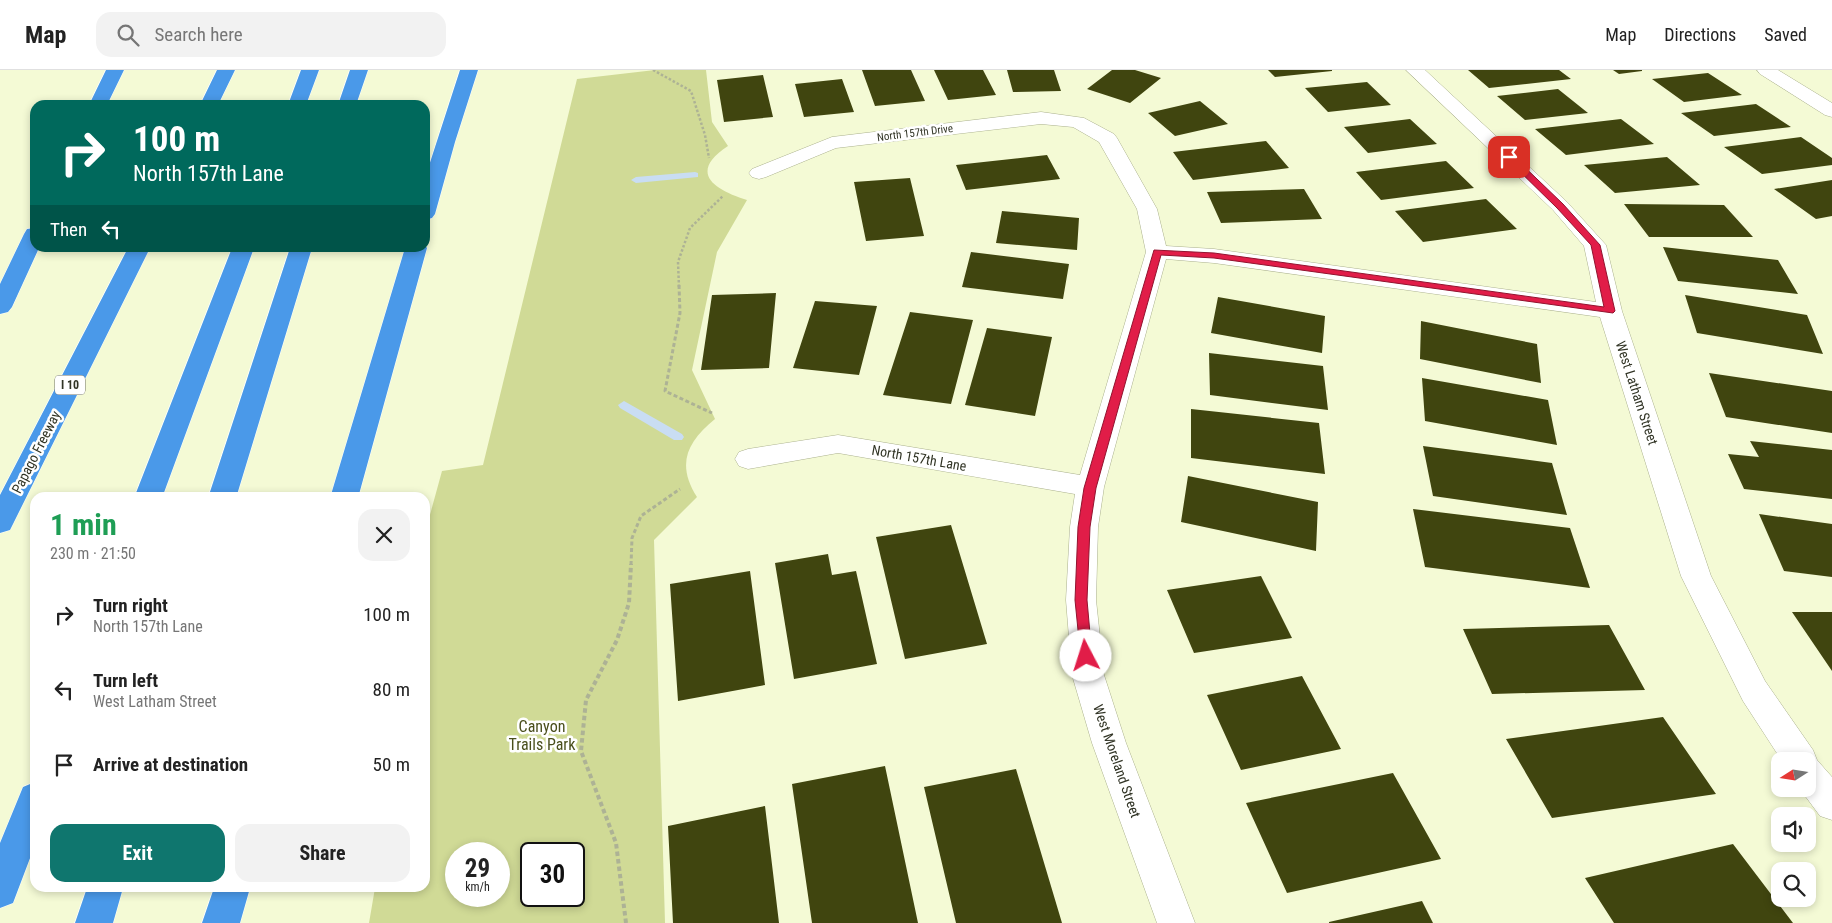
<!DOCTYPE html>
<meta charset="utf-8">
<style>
:root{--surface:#fff;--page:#f2f2f2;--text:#222;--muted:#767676;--line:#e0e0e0;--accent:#0f766e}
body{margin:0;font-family:"Roboto Condensed",sans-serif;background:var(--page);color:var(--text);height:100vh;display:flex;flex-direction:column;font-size:19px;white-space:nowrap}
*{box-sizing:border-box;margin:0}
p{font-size:16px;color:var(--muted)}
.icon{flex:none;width:28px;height:28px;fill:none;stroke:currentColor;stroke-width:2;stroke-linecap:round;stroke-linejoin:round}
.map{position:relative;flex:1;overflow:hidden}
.panel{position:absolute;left:30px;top:422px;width:400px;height:400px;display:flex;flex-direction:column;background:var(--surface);border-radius:15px;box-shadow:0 2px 8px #0003}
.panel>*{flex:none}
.guide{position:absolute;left:30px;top:30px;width:400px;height:152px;border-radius:15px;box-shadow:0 2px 8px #0003;background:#00695c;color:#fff;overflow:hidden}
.needle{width:32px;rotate:258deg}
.buttons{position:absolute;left:1771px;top:682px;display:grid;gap:10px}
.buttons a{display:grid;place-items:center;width:45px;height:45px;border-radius:10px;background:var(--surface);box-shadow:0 2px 8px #0003;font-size:25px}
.speed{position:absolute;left:445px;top:772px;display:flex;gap:10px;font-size:25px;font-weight:700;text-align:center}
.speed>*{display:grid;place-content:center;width:65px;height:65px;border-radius:50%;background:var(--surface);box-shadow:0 2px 8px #0003;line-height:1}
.speed small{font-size:12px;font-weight:400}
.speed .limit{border:2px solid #111;border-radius:8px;background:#fff;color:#111}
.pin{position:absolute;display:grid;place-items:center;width:42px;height:42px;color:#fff;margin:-21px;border-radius:10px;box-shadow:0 2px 8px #0006}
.me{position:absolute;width:55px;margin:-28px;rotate:355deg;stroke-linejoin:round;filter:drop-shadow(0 0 4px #0008)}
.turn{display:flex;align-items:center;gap:18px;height:105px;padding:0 20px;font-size:22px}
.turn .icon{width:65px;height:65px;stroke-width:2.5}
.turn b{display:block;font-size:35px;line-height:42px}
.then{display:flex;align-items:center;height:48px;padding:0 20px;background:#0003;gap:10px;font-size:19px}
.round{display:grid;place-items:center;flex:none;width:52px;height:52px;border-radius:15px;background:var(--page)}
.head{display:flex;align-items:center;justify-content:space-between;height:85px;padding:0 20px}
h1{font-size:30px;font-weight:700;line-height:38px;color:#1e9e55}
.cta{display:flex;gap:10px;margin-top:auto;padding:10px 20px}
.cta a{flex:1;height:58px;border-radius:15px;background:var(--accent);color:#fff;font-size:20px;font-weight:700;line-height:58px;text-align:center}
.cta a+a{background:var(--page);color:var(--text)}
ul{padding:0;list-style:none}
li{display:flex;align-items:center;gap:15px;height:75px;padding:0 20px}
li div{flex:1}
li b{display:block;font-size:19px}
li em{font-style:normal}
header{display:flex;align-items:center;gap:30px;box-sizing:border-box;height:70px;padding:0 25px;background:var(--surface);border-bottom:1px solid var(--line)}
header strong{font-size:24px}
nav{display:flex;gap:28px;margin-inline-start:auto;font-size:18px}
.search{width:350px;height:45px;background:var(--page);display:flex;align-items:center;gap:12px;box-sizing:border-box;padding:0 18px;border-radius:15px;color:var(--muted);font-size:19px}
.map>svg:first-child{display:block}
.green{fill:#d0da96;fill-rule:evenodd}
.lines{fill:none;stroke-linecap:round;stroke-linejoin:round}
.stream{fill:#c9ddf3;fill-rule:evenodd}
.building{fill:#40450f}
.minor-casing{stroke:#abb18e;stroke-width:1}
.motorway-casing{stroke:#fff;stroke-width:1}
.path-far2{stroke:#adb295;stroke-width:2.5;stroke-dasharray:2.5 2;stroke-linecap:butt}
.path-far1{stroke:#adb295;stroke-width:3;stroke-dasharray:4 2.5;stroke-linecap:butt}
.path{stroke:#adb295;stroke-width:4;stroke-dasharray:4.5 3;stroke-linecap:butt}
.minor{fill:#fff;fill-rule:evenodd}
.motorway{fill:#4a99e9;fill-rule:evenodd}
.route{fill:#e11d48;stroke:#92132f}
.labels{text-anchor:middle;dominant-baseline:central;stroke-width:5;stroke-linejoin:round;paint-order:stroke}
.far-street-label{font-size:11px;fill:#313425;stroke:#fff}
.shield{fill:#fff;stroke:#6f7166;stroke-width:1}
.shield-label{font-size:12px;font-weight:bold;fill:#313425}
.street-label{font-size:14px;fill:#313425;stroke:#fff}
.near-park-label{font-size:16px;fill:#4a4f1c;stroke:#fff}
</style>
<header>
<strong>Map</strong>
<div class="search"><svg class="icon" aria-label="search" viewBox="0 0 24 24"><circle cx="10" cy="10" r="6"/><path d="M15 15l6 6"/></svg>Search here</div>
<nav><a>Map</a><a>Directions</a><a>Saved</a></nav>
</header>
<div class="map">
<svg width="1832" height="853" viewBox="0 0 1832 853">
<rect width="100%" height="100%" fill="#f4fad5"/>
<path class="green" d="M655,0H706L712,52L728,76C687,103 715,120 747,130L717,182L692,300L715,349C687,372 676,394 697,427L654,470L665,853H369L375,818H425V463L442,401L483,395L577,9ZM456,784H499V826H456ZM531,784H574V826H531Z"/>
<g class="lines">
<path class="stream" d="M695,102L698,103V107L636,113L631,110L636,107Z
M624,331L682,364L684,367L682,370H674L620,338L618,335Z"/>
</g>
<path class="building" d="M862,0H911L925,31L875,36Z
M934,0H983L996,25L948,30Z
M1007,0H1054L1061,21L1013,22Z
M1112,0H1135L1161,8L1130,33L1087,19Z
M1268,0H1332V1L1275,7Z
M1468,0H1559L1571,9L1489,18Z
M1613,0H1642V1L1619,4Z
M1708,3L1742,25L1684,32L1652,9Z
M763,5L773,47L724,52L717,10Z
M842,9L854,42L804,47L795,14Z
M1367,12L1391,35L1328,42L1305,18Z
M1558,19L1588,43L1525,50L1497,26Z
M1200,31L1228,54L1175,66L1148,43Z
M1756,34L1791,57L1714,66L1681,43Z
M1410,49L1437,74L1368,83L1344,57Z
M1621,49L1654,74L1566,85L1535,59Z
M1801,67L1832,88V95L1762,104L1724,77Z
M1266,71L1289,98L1193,110L1173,82Z
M1047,85L1060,109L966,120L956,95Z
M1667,87L1700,115L1615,123L1584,95Z
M1446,91L1474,118L1381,130L1356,102Z
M910,108L924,166L866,171L854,112Z
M1832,110V146L1816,149L1774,119Z
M1304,119L1322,149L1221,153L1207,122Z
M1486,129L1517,159L1423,172L1395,141Z
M1624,134L1724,135L1753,167H1649Z
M1002,141L1079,148L1077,180L996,173Z
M1663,177L1778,190L1798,224L1678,211Z
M971,182L1069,194L1063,229L962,217Z
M776,223L769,298L701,300L712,225Z
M1685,225L1807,245L1823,284L1697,263Z
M1218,227L1325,246L1322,283L1211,263Z
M815,231L877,236L859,305L793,298Z
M910,242L973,250L951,334L883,325Z
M1421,251L1537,274L1541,313L1420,289Z
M987,258L1052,267L1035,346L965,335Z
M1209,283L1323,296L1328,340L1210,325Z
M1709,303L1832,321V363L1726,347Z
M1422,308L1548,330L1557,375L1425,351Z
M1191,339L1319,353L1325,404L1191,388Z
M1750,371L1832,380V429L1744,419L1728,384L1759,387Z
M1423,376L1552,393L1567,445L1433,426Z
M1188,406L1318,432L1316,481L1181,452Z
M1413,439L1570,458L1590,518L1425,497Z
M1759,444L1832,454V507L1784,501Z
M951,455L987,574L905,589L876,467Z
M828,484L832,505L856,501L877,594L794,609L775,493Z
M750,501L765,615L678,631L670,514Z
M1261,506L1292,568L1194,583L1167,520Z
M1792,542H1832V601Z
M1609,555L1645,620L1492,624L1463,559Z
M1302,606L1341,679L1241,700L1207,625Z
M1663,647L1716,724L1552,748L1506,669Z
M885,696L918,853H812L792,714Z
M1016,699L1062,853H956L924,717Z
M1393,703L1441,789L1287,823L1246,733Z
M765,736L779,853H673L668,756Z
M1733,774L1793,853H1614L1585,808Z
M1422,831L1433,853H1329V852Z"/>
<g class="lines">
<g class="minor-casing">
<path id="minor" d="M1406,0H1425L1567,132L1606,175L1622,241L1711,506L1765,611L1813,680L1817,690L1832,707V750L1820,746L1800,719H1808V691H1782L1743,631L1681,506L1600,247L1214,193L1166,189L1104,417L1098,457L1096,530L1104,605L1126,673L1195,853H1157L1092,673L1072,605L1066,530L1070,457L1075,424L838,383L748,399L739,396L735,389L739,382L748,379L838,365L1080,405L1146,182L1137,139L1099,72L1073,57L1041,54L836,78L766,107L759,109L752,107L749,103L752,99L832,67L1041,42L1084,48L1114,64L1117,68L1157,139L1166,176L1214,179L1596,232L1584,176L1553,140Z
M1757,0H1778L1832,33V47L1825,45L1760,4Z"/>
</g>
<g class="motorway-casing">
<path id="motorway" d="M106,0H124L107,35H89Z
M217,0H235L218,35H200Z
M301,0H319L306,35H288Z
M350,0H368L356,35H338Z
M460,0H478L455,72L435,144L432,148L425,150V108Z
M35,158V178H39L12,237L8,242L0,244V214L24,164L27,159Z
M425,175L427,178L358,428H330L405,178H425Z
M128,178H150L14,452L10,460L0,463V425Z
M232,178H254L162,428H134Z
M290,178H312L236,428H208Z
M35,712V775L13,833L0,838V773L23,717Z
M87,818H123L113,853H75Z
M214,818H250L240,853H202Z"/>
</g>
<path class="path-far2" d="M653,0L691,21L705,65L709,88
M679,217L678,192L690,158L723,126"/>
<path class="path-far1" d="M679,215L680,243L665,321L712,343
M631,495L632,468L641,446L680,419"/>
<path class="path" d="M626,853L616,773L581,681L586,630L617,570L629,533L631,494"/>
<use href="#minor" class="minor"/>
<use href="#motorway" class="motorway"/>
</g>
<path class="route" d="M1507,85H1512L1563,134L1600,175L1615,241L1613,243L1214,188L1161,185L1096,418L1090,457L1087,530L1092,586L1091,590L1086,592L1081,590L1075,530L1078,457L1084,418L1154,180L1214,183L1604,237L1591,175L1557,138L1507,89Z"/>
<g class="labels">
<g class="far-street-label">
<text transform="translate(915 63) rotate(-7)">North 157th Drive</text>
</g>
<rect class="shield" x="55" y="305.5" width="30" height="19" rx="4"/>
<g class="shield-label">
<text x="70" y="315">I 10</text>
</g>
<g class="street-label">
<text transform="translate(1637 323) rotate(72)">West Latham Street</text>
<text transform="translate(36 382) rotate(-63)">Papago Freeway</text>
<text transform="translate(919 388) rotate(10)">North 157th Lane</text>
<text transform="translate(1117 691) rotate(71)">West Moreland Street</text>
</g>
<g class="near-park-label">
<text x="542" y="656">Canyon<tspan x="542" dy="18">Trails Park</tspan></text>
</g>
</g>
</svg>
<div class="buttons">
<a><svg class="needle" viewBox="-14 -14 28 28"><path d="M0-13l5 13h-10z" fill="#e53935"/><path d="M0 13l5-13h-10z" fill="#767676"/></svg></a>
<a><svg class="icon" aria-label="sound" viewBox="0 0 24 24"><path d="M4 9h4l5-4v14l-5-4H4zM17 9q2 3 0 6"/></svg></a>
<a><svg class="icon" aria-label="search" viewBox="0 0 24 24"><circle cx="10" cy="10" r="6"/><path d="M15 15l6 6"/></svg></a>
</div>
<div class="speed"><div>29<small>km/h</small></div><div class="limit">30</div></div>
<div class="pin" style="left:1509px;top:87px;background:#d93025"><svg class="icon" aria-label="arrive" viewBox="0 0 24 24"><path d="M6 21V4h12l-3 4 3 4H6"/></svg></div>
<svg class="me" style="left:1086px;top:586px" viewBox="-20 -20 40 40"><circle r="19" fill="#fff"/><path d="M0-13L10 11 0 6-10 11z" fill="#e11d48"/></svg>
<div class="guide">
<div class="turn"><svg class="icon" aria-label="right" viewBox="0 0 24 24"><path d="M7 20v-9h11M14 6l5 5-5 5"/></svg><div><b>100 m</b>North 157th Lane</div></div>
<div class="then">Then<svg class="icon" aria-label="left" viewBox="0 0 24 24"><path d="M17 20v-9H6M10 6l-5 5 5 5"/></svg></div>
</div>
<section class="panel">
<div class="head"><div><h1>1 min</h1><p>230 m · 21:50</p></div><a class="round"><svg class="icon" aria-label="close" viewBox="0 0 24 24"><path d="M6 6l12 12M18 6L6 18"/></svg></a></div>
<ul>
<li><svg class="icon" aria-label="right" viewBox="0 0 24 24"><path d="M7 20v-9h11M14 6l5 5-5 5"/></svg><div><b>Turn right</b><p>North 157th Lane</p></div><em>100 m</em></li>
<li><svg class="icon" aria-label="left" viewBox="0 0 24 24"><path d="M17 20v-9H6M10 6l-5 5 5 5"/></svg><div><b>Turn left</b><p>West Latham Street</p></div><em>80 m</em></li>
<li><svg class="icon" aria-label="arrive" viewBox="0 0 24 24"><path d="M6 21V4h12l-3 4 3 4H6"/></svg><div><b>Arrive at destination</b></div><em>50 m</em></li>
</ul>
<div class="cta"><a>Exit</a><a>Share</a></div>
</section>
</div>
